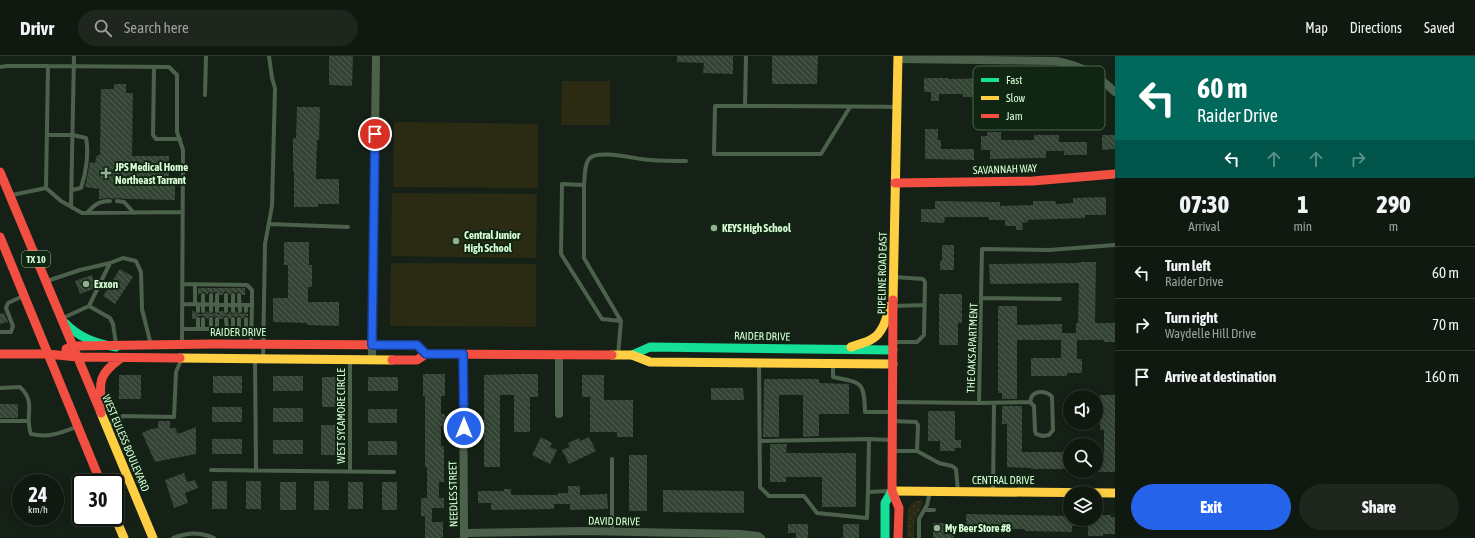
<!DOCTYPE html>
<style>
:root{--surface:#101910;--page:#1e261e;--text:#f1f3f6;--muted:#9ca09f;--line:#303830;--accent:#2563eb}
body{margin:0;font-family:"Asap Condensed",sans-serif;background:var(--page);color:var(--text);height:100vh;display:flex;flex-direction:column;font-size:15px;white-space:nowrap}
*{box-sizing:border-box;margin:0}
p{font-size:13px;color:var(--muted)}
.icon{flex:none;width:22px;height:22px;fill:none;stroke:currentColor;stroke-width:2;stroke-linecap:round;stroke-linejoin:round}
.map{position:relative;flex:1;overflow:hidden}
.sheet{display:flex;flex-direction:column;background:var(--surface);width:360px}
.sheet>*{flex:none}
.top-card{background:#00695c;color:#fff;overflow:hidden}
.tools{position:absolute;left:1063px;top:334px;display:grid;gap:8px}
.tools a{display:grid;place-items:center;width:40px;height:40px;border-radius:50%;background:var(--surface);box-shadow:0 2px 10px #0003,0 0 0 1px var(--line);font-size:20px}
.speed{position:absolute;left:12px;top:418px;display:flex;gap:8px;font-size:20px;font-weight:700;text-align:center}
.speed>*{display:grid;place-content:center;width:52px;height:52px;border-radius:50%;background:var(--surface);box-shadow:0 2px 10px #0003,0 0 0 1px var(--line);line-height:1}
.speed small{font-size:10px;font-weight:400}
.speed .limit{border:2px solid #111;border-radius:6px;background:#fff;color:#111}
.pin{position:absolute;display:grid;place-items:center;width:34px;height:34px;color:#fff;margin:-17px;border:2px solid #fff;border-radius:50%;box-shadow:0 1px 4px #0007}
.me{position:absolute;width:44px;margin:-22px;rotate:0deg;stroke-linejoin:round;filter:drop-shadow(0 0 3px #0008)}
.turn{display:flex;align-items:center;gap:14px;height:84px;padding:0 16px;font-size:18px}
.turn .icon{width:52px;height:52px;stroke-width:2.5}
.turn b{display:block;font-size:28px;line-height:34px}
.lanes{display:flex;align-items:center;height:38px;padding:0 16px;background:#0003;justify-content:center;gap:20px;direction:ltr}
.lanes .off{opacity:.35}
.eta{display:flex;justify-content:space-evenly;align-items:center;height:68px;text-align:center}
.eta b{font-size:24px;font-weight:800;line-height:28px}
.button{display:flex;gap:8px;margin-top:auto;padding:8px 16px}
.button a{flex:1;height:46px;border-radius:24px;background:var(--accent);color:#fff;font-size:16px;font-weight:800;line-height:46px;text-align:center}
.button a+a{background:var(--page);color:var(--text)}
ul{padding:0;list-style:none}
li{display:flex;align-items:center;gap:12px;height:52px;padding:0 16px;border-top:1px solid var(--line)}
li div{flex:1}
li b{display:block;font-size:15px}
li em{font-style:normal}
header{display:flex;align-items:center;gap:24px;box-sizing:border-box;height:56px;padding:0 20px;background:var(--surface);border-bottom:1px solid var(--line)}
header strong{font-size:19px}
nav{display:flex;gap:22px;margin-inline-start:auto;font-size:14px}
.search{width:280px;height:36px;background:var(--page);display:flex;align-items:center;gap:10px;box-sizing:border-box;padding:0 14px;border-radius:22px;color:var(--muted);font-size:15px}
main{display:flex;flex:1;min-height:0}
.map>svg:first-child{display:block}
.grass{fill:url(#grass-dots)}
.pitch{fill:#2b2b14}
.building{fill:url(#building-back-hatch)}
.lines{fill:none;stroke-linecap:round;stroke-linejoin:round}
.lane{stroke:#4c614b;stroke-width:4}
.street{stroke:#4c614b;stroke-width:8}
.fast{stroke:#16e098;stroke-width:9}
.slow{stroke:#ffcf43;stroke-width:9}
.jam{stroke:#f24e42;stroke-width:9}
.route-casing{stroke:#184099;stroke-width:10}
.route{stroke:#2563eb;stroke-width:7}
.poi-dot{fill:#93b093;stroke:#102612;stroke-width:1.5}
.labels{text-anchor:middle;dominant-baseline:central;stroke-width:4;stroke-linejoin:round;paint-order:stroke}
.shield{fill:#102612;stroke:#9bbc9c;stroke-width:1}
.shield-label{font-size:10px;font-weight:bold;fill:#d7fdd7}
.poi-label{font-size:11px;font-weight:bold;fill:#d7fdd7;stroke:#102612;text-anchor:start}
.street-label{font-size:11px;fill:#d7fdd7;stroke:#102612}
.key{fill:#102612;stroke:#4c664d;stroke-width:1}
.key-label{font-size:11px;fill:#d7fdd7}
</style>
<header>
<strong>Drivr</strong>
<div class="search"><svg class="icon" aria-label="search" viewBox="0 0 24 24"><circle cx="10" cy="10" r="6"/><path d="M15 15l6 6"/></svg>Search here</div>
<nav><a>Map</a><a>Directions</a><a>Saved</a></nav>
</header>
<main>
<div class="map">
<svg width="1115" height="482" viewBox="0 0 1115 482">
<defs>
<pattern id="grass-dots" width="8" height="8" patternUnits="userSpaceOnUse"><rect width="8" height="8" fill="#2b2b14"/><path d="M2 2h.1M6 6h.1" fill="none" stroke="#3f402a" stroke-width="1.8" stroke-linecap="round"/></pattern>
<pattern id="building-back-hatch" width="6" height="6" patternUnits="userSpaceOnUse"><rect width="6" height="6" fill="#334334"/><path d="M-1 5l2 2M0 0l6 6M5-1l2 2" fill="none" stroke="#505f51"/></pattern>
</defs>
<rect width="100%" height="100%" fill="#152116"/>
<path class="grass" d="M921,444L923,446L914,466V482H907C908,468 902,446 921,444Z"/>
<path class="pitch" d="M562,25H610V69H561Z
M394,66L538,68V132L393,131Z
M392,137L537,138L536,202L391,200Z
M391,207L536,208V271L390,270Z"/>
<path class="building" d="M329,0H353L352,30L329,29Z
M677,0H733V18L703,17L704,7L677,6Z
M772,0H818L817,28H772Z
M924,22H948V23L1003,22V24L1039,25L1061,24V41H1029V49H1018L1019,39L1009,38H976V41H963V38H939V45H931V36H924Z
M114,28H126V37H133L132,100H169V126H175V144L126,143L117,142L114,143L110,142L99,143V133L85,131L90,106L95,107L97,99H100L101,33H114Z
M297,51H320L319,84H317L316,123H339V148H318V151H294V115H293V82H296Z
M925,73H938V84H941V93H974V104L925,103Z
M987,76H1001V84H1034V79H1059V86H1087V99H1064V95H1046V102L990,103V94H981V80H987Z
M1102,79H1115V93L1102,94Z
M1106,141V159H1085V162L1028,164V166L1022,167L1023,174H1016V170H1005V164H989V161H945L944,167L921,166V153H935V145L1000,146V150L1033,149V145H1056V148L1073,147V142Z
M284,186H309V209H312V231H308V246H339V270L307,269V267L273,266V242H288V209H284Z
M942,189H954V214H940V205H942Z
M1079,206H1096L1095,267H1115V286H1104V284H1077V303H1082V317H1067V320H1031V302H1061V284H1017V343H1002V337H998V250H1017V269L1062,268V277H1076V267H1078L1079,227L990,228L989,208L1079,207Z
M120,213L133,221L115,248L103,240Z
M92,219L95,229L93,233L80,238L75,225Z
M198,232H245V239H242L239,236L236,237L232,236L230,239L226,236H224L223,239H220L217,236L214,237L210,236L206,239L205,236H203L198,239Z
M939,238H962V267H958V289H939Z
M192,255H194L198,258H204L206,255L211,258L214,257L218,258L220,255H223L226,258H228L230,255L231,258H233L236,255L240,258L243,257L246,258H248V260H245L242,263L240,260L236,261L233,260L230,263L226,260H224L223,263H220L217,260L214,261L210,260L208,263L204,260H198L195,263H192Z
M4,257L8,266L0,268V258Z
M423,318H445V340H441V358H445V370H441V390H444V426H439V442H444V452H432V466H443V482H425V460H421V442H427V411H425V340H423Z
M516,318H538V341H530V376H514V339H500V411H484V319Z
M119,319H141V343H119Z
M582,319H604V344H633V381H617V376H590V341H582Z
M213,320H242V337H213Z
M273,320H303V335H273Z
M322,321H336V351H322Z
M368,321H398V335H368Z
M764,323H819V327L849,328V358H819V380L803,381V339H779V381H763Z
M711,332H743L744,344H711Z
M1100,339H1115V416H1096V399H1104V374H1100Z
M0,348H18V362H0Z
M1002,350H1022V396H1070V413H1031V412L1007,411V368H1002Z
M212,351H242V366H212Z
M273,352H303V366H273Z
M368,353H397V367H368Z
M928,355H955V384H961V392H955V395H940V385H928Z
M158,365H170V372H175L178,378L196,371V398L155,406L142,377L151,373L158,372Z
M321,369H335V399H321Z
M541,381L552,387L550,391L557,394L550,408L532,399Z
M589,381L596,395L569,408L562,394L570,391L568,387L579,382L580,385Z
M212,383H242V398H212Z
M273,384H303V398H273Z
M368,385H397V399H368Z
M770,388H787L786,397H856V451H822V421H786V426H770Z
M629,399H647V455H629Z
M184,417L187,426L195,424L198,432L185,437L188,447L174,452L165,424Z
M212,425H227V453H212Z
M246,425H261V453H246Z
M314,425H329V454H314Z
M280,426H296V454H280Z
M348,426H363V453H348Z
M382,426H397V454H382Z
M568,430H580V439L607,438L608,453L570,454V448H554V453L491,454V447H478V435H504V433H511V439H558V437H568Z
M663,434L744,435V457L663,456Z
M966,458L1070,460V463H1096V459H1111V461H1115V478H1103V480H1088V470H1072V476L1025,475V473H966Z
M933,467H954V482H933Z
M788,468H808V482H796V477H788Z
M843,468H859V482H843Z"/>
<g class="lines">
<path class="lane" d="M0,11L7,10H48L169,11L177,19V76L183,94L182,288
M154,11L153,79L156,83H180
M205,39L206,0
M745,50L746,0
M850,51L821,98H714L715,50C775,50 835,50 895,51
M47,79H73L86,82C89,97 86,117 81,132L72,134
M584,129C585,121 584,107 590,102C599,93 639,104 651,104C663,105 674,105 686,105
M46,132L48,10
M12,139L46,132L61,145L82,157L182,156
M117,145L124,146L134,157
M71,151L74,0
M87,157C94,149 99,145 110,145
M269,168L348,171
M47,225L80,214L110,207
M182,228L247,229L252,234V249
M211,239V255
M217,239V255
M226,239V255
M233,239V255
M239,239L240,255
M981,242L982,193L1049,194L1115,189
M182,248L252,249L251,288
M195,248V228
M198,248V255
M246,249V255
M89,250L110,207L123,202L136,205L141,216L142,253L151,289
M895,250L925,249
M203,255V239
M63,262L89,250L110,262L113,268L116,288
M203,263V273
M217,263V273
M226,263L227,273
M246,263V273
M182,273H252
M198,273V263
M211,273V263
M233,273V263
M239,273V263
M0,276H11L13,270L6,252L8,247L23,240
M894,286H917L924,279L925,226L923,223L894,221
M618,299L621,265L584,202V129L562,128L561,198L602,263L621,265
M263,302L265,188L272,150L275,32L272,22L269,0
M255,303L256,415
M759,307L760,431L769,440H804L817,457L867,462L868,436L890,435
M833,308V321C862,327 864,325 865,356H891
M0,332L20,331C37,347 24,359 31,378C48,382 60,377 76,371
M893,346L979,347L1030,346L1034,350L1035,375L1036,378L1043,380L1049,379L1053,374L1052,341C1049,336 1038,334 1033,339C1031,340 1031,344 1030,346
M979,347L981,242L1060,243
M0,365H29
M893,365L916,366L918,369L917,395L939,407L952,410L956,413L958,436
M107,370L123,360L174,361L176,316L182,302
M760,385L869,383
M894,395H917
M211,414L394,416
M350,416V304
M868,436L869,383L891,384
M993,436L994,347
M925,454H934
M612,476V403
M173,482C188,476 200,476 214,482
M919,482V463L927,449L930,436"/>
<path class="street" d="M898,3L1056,5C1082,10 1096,18 1115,36
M463,298L464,481
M559,299V358
M372,304L376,0
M465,477L583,475L740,478L758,480L761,482"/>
<path class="fast" d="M65,267C79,282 96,288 116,291
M632,299L650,291L893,294
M885,482V447L892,435"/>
<path class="slow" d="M893,244L898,0
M851,291C858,288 866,287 872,283C883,277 887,261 890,250
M612,299H632L650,306L893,308
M180,302L392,304
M101,357L153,482
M892,435L1115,437
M115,461L124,482"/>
<path class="jam" d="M0,116L101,357
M895,127L1033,125L1115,118
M0,181L101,427
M893,244L892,435L899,452L898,482
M66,293L73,290L213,288L417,289L426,298
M0,298H48L77,301L180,302
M392,304H417L426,298L612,299
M102,350C98,325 100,317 121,302"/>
</g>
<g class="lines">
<g class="route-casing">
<path id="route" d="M375,78L372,289H417L426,298H463L464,372"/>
</g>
<use href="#route" class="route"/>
</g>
<g class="poi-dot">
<path d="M104 111h4v4h4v4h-4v4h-4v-4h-4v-4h4z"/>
<circle cx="714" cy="172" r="4"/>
<circle cx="456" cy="185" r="4"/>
<circle cx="86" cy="228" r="4"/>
<circle cx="937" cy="472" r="4"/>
</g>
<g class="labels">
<rect class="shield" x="22" y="195" width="28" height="16" rx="3"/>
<g class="shield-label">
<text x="36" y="203">TX 10</text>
</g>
<g class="poi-label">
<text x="115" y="111">JPS Medical Home<tspan x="115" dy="13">Northeast Tarrant</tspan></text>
<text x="722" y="172">KEYS High School</text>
<text x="464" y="179">Central Junior<tspan x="464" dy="13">High School</tspan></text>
<text x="94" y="228">Exxon</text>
<text x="945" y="472">My Beer Store #8</text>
</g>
<g class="street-label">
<text transform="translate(1005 113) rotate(-2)">SAVANNAH WAY</text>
<text transform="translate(882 217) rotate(-89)">PIPELINE ROAD EAST</text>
<text x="238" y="276">RAIDER DRIVE</text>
<text transform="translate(762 280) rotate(1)">RAIDER DRIVE</text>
<text transform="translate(972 292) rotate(-88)">THE OAKS APARTMENT</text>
<text transform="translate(341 360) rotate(-90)">WEST SYCAMORE CIRCLE</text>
<text transform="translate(126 387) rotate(67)">WEST EULESS BOULEVARD</text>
<text x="1003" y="424">CENTRAL DRIVE</text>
<text transform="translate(453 438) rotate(-91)">NEEDLES STREET</text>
<text transform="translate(614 465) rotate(1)">DAVID DRIVE</text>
</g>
</g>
<rect x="973" y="10" width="132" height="64" rx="6" class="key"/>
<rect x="981" y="22" width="18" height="4" fill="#16e098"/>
<rect x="981" y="40" width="18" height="4" fill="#ffcf43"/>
<rect x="981" y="58" width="18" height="4" fill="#f24e42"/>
<g class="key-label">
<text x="1006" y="28">Fast</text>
<text x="1006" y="46">Slow</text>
<text x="1006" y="64">Jam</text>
</g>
</svg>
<div class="tools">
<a><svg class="icon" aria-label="sound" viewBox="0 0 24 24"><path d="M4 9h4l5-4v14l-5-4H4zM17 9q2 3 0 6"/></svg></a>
<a><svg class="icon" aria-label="search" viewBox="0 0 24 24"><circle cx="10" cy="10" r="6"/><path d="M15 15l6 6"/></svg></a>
<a><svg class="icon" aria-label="layers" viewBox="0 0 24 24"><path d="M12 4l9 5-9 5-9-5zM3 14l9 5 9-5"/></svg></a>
</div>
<div class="speed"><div>24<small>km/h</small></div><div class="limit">30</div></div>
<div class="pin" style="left:375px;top:78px;background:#d93025"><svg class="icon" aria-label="arrive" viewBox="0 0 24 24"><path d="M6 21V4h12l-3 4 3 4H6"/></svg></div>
<svg class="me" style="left:464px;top:372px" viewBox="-20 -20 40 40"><circle r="17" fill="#2563eb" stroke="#fff" stroke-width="3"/><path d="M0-11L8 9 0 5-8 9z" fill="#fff"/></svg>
</div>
<section class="sheet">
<div class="top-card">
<div class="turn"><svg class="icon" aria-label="left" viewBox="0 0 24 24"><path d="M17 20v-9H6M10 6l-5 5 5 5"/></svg><div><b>60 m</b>Raider Drive</div></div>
<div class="lanes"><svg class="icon" aria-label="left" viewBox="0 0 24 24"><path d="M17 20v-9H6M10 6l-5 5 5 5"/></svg><svg class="icon off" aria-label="ahead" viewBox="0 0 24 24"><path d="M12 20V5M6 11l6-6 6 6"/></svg><svg class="icon off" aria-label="ahead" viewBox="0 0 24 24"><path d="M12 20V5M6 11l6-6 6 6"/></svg><svg class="icon off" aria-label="right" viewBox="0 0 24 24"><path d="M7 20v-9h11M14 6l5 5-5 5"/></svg></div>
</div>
<div class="eta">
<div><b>07:30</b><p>Arrival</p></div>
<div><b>1</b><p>min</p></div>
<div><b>290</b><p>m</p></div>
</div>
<ul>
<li><svg class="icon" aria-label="left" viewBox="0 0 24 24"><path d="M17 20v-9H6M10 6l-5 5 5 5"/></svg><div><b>Turn left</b><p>Raider Drive</p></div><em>60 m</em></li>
<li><svg class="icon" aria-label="right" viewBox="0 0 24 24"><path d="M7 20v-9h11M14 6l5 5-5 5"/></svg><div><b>Turn right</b><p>Waydelle Hill Drive</p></div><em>70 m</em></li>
<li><svg class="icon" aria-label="arrive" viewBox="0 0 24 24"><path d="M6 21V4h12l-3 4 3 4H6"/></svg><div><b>Arrive at destination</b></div><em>160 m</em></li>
</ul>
<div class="button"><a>Exit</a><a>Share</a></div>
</section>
</main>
